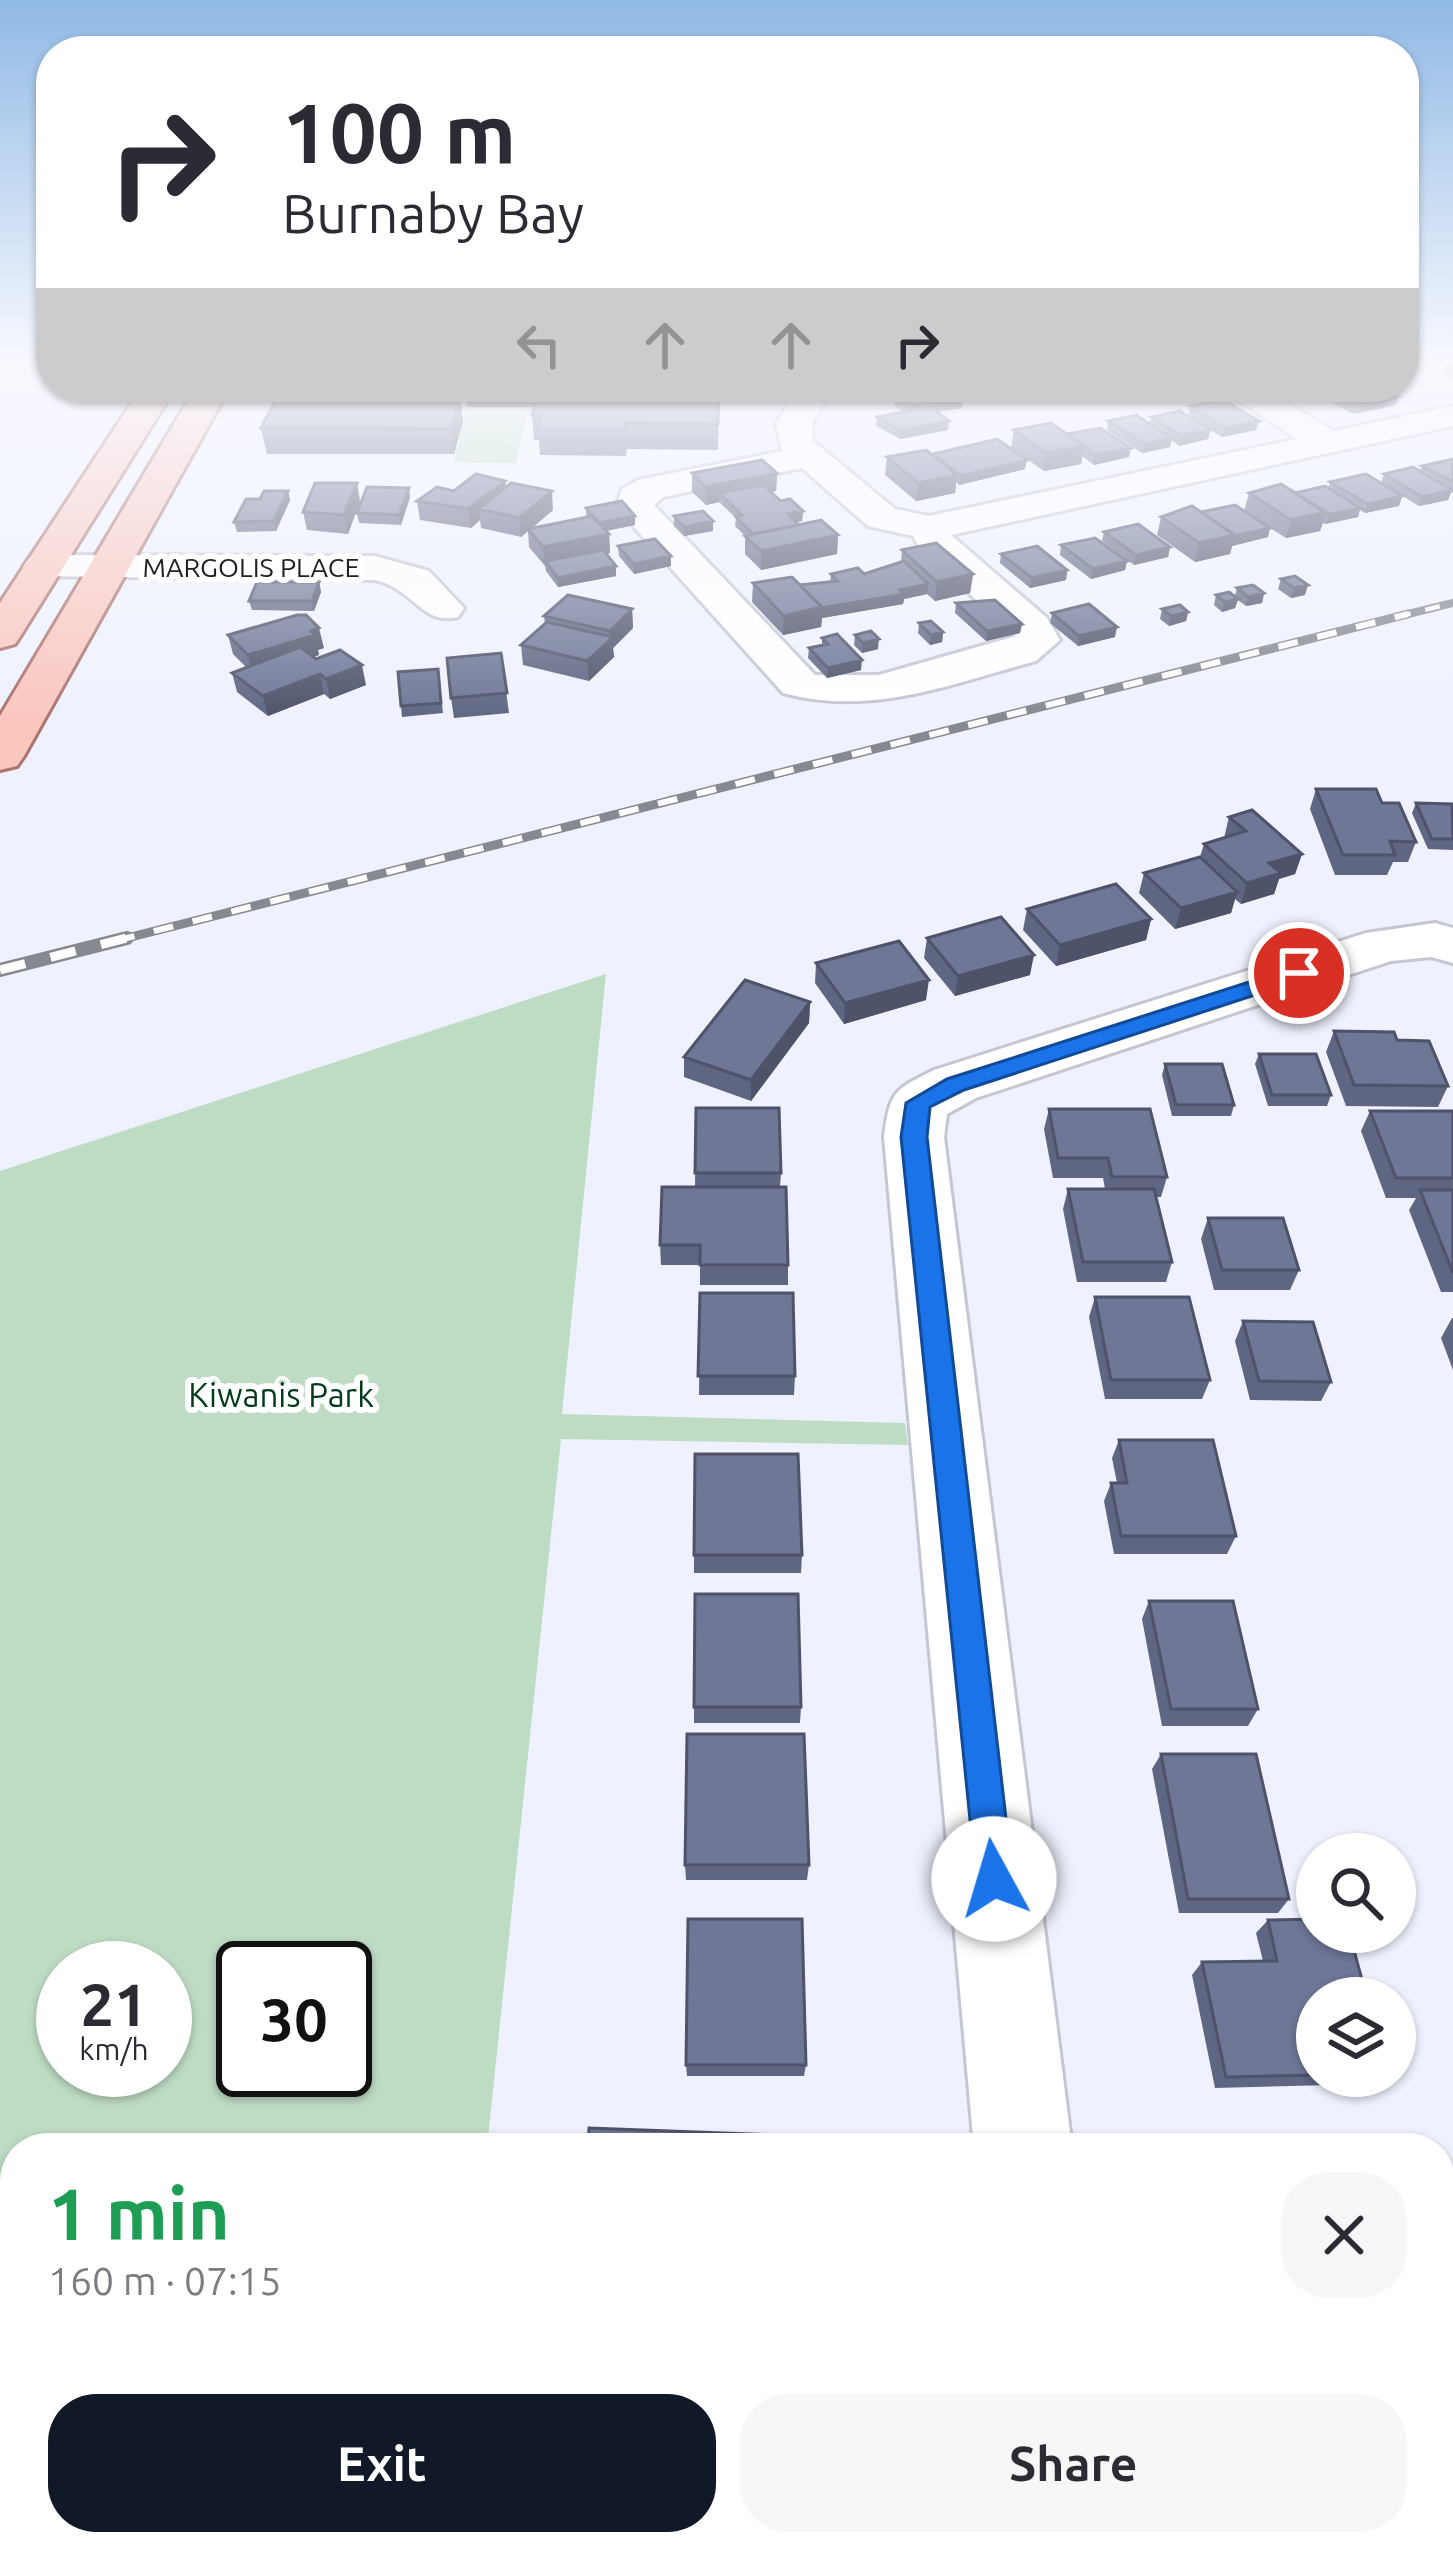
<!DOCTYPE html>
<meta charset="utf-8">
<style>
:root{--surface:#fff;--page:#f7f7f7;--text:#2b2b33;--muted:#7c7c81;--accent:#111827}
body{margin:0;font-family:Ubuntu,sans-serif;background:var(--page);color:var(--text);height:100vh;display:flex;flex-direction:column;font-size:45px;white-space:nowrap}
*{box-sizing:border-box;margin:0}
p{font-size:39px;color:var(--muted)}
.icon{flex:none;width:66px;height:66px;fill:none;stroke:currentColor;stroke-width:2;stroke-linecap:round;stroke-linejoin:round}
.map{position:relative;flex:1;overflow:hidden}
.side{position:absolute;left:0px;top:2133px;width:1455px;height:423px;display:flex;flex-direction:column;background:var(--surface);border-radius:48px 48px 0 0;box-shadow:0 3px 9px #0004}
.side>*{flex:none}
.hud{position:absolute;left:36px;top:36px;width:1383px;height:366px;border-radius:48px;box-shadow:0 3px 9px #0004;background:#fff;color:var(--text);overflow:hidden}
.fabs{position:absolute;left:1296px;top:1833px;display:grid;gap:24px}
.fabs a{display:grid;place-items:center;width:120px;height:120px;border-radius:50%;background:var(--surface);box-shadow:0 3px 9px #0004;font-size:60px}
.speed{position:absolute;left:36px;top:1941px;display:flex;gap:24px;font-size:60px;font-weight:700;text-align:center}
.speed>*{display:grid;place-content:center;width:156px;height:156px;border-radius:50%;background:var(--surface);box-shadow:0 3px 9px #0004;line-height:1}
.speed small{font-size:30px;font-weight:400}
.speed .limit{border:6px solid #111;border-radius:18px;background:#fff;color:#111}
.pin{position:absolute;display:grid;place-items:center;width:102px;height:102px;color:#fff;margin:-51px;border:6px solid #fff;border-radius:50%;box-shadow:0 3px 12px #0007}
.me{position:absolute;width:132px;margin:-66px;rotate:354deg;stroke-linejoin:round;filter:drop-shadow(0 0 9px #0008)}
.turn{display:flex;align-items:center;gap:42px;height:252px;padding:0 48px;font-size:54px}
.turn .icon{width:156px;height:156px;stroke-width:2.5}
.turn b{display:block;font-size:84px;line-height:102px}
.lanes{display:flex;align-items:center;height:114px;padding:0 48px;background:#0003;justify-content:center;gap:60px;direction:ltr}
.lanes .off{opacity:.35}
.round{display:grid;place-items:center;flex:none;width:126px;height:126px;border-radius:48px;background:var(--page)}
.summary{display:flex;align-items:center;justify-content:space-between;height:204px;padding:0 48px}
h1{font-size:72px;font-weight:600;line-height:90px;color:#1e9e55}
.action{display:flex;gap:24px;margin-top:auto;padding:24px 48px}
.action a{flex:1;height:138px;border-radius:48px;background:var(--accent);color:#fff;font-size:48px;font-weight:600;line-height:138px;text-align:center}
.action a+a{background:var(--page);color:var(--text)}
.map>svg:first-child{display:block}
.green{fill:#bedcc4;fill-rule:evenodd}
.lines{fill:none;stroke-linecap:round;stroke-linejoin:round}
.minor-casing{stroke:#c4c7d2;stroke-width:6}
.major-casing{stroke:#ab746e;stroke-width:6}
.minor{fill:#fff;fill-rule:evenodd}
.major{fill:#fac7bf;fill-rule:evenodd}
.rail-far2-casing{stroke:#878991;stroke-width:8}
.rail-far1-casing{stroke:#878991;stroke-width:9}
.rail-casing{stroke:#878991;stroke-width:14}
.rail-far2{stroke:#fff;stroke-width:4.5;stroke-dasharray:15;stroke-linecap:butt}
.rail-far1{stroke:#fff;stroke-width:6;stroke-dasharray:20;stroke-linecap:butt}
.rail{stroke:#fff;stroke-width:9;stroke-dasharray:26;stroke-linecap:butt}
.wall{fill:#5f6682}
.shaded-wall{fill:#4e536a}
.building{fill:#6f7797;stroke:#4e536a;stroke-width:3}
.route{fill:#1a73e8;stroke:#114b97;stroke-width:3}
.labels{text-anchor:middle;dominant-baseline:central;stroke-width:12;stroke-linejoin:round;paint-order:stroke}
.far-street-label{font-size:27px;fill:#202125;stroke:#fff}
.park-label{font-size:33px;fill:#013a19;stroke:#fff}
</style>
<div class="map">
<svg width="1453" height="2555" viewBox="0 0 1453 2555">
<rect width="100%" height="100%" fill="#eff2fe"/>
<path class="green" d="M466,413H527L516,463L454,462Z
M606,974L562,1414L905,1423L908,1445L561,1439L487,2148H15V2541H455L454,2555H0V1171ZM63,1968H165V2070H63ZM243,1968H345V2070H243Z"/>
<g class="lines">
<g class="minor-casing">
<path id="minor" d="M799,387H833L812,424L813,441L895,509L929,516L1297,439L1219,387H1260L1334,431L1453,406V426L951,535L1047,618L1060,640L1036,661C951,684 871,717 783,693L616,507L622,489L638,480L782,451L776,424ZM802,468L868,526L913,536L920,549L1016,636L879,675H815L654,505L663,497Z
M43,555L375,556L429,571L464,608L458,617C422,626 413,588 375,580L29,576L23,567L29,558Z
M1435,923L1453,928V963L1431,957L1391,961L976,1098L947,1114L944,1137L1072,2148H974L884,1137C890,1091 894,1090 934,1070L1366,933Z
M1010,2541H1122L1123,2555H1011Z"/>
</g>
<g class="major-casing">
<path id="major" d="M142,387H176L21,635L15,644L0,648V603Z
M196,387H230L24,756L17,766L0,770V716Z"/>
</g>
<use href="#minor" class="minor"/>
<use href="#major" class="major"/>
<g class="rail-far2-casing">
<path id="rail-far2" d="M1396,617L1453,603"/>
</g>
<g class="rail-far1-casing">
<path id="rail-far1" d="M115,941L1408,614"/>
</g>
<g class="rail-casing">
<path id="rail" d="M0,970L127,938"/>
</g>
<use href="#rail-far2" class="rail-far2"/>
<use href="#rail-far1" class="rail-far1"/>
<use href="#rail" class="rail"/>
</g>
<path class="wall" d="M1445,363H1453V377L1442,371Z
M312,387H391L387,397H460L463,422L454,454H267L261,428L336,397L314,396Z
M465,387H544L542,398L719,393L718,450L627,449L626,456L540,455L539,440H534L532,415L534,407H467Z
M1121,387H1178V389L1137,397Z
M1309,387H1382L1396,405L1353,414L1326,399L1328,391L1319,393Z
M898,391L963,399L962,408L937,412L948,430L900,439L876,426L877,417L902,412L894,405L895,396L898,395Z
M1190,406L1256,430L1222,437L1188,416Z
M1151,417L1210,430L1208,439L1179,446L1171,440L1170,447L1142,453L1107,430L1108,421L1150,424Z
M1014,430L1067,434L1131,448L1129,457L1094,465L1082,456L1081,464L1044,471L1011,448Z
M933,456L1025,469L959,485L956,482L955,493L916,501L885,475L887,457Z
M1453,459V493L1451,492L1448,500L1419,506L1381,483L1384,474L1420,472L1422,466Z
M692,473H777L776,491L771,492L781,501L803,511L802,521L796,522L799,525L838,535L837,554L761,570L745,554V536L735,526L736,518L719,502L706,505L692,492Z
M505,481L506,488L553,510L532,528L586,517V508L635,525L606,531L609,534L610,553L606,554L616,566V576L558,587L546,571L545,566L529,547L528,531L521,537L481,528L480,520L471,528L420,520L417,501L454,491Z
M1330,482L1402,496L1399,506L1365,513L1360,510L1358,517L1325,524L1323,523L1320,531L1286,538L1270,528L1268,537L1232,546L1230,554L1195,562L1157,535L1161,517L1201,512L1244,511L1249,493H1295L1328,488Z
M288,491L290,500L276,531L237,532L234,522L260,499Z
M410,497L401,525L359,523L357,513Z
M360,501L348,534L307,530L303,512Z
M674,516L713,531L684,536L674,526Z
M1104,532L1170,547L1168,557L1134,565L1102,541Z
M1061,545L1127,561L1125,570L1091,579L1060,555Z
M618,546L671,566L634,574L619,556Z
M902,550L973,574L970,593L935,601L927,594L904,599L903,604L822,618L821,627L783,635L752,602L753,583L800,585L830,582L831,574H864L901,562Z
M1001,554L1067,570L1066,580L1030,588L1000,563Z
M1281,579L1305,595L1291,598L1278,589Z
M319,582L321,592L314,611L252,610L249,601Z
M1237,588L1264,593L1262,603L1246,606L1238,600L1235,608L1222,612L1214,605L1216,595L1235,596Z
M956,603L1022,624L1020,633L986,641L955,613Z
M632,609L633,628L613,648L614,657L589,681L523,665L521,645L545,624L544,616Z
M1162,609L1188,612L1186,621L1169,626L1160,619Z
M1052,613L1115,637L1078,646L1050,623Z
M919,623L943,632L942,642L930,645L918,633Z
M228,635L324,648L318,650L319,655L313,657L366,685L330,699L324,694L268,716L237,692L232,673L246,667L233,654Z
M855,635L878,649L862,653L854,645Z
M822,638L861,670L827,678L808,658L809,648L822,645Z
M501,653L509,713L454,718L451,698Z
M438,669L443,713L402,717L401,706Z
M1316,789L1382,803L1416,842L1408,862H1393L1387,875H1335L1310,809Z
M1416,803L1453,807V850L1428,849L1412,813Z
M1229,817L1302,854L1295,874L1279,879L1274,894L1241,904L1235,899L1231,913L1175,929L1139,893L1144,873L1200,857L1204,844L1224,838Z
M1027,909L1151,919L1146,940L1056,966L1023,930Z
M927,938L1030,975L955,996L924,958Z
M816,963L926,1000L844,1024L815,983Z
M810,1002L809,1023L751,1101L684,1077V1057Z
M1334,1031L1397,1040L1448,1086L1438,1107L1346,1106L1326,1052Z
M1259,1054L1331,1095L1327,1106H1268L1255,1064Z
M1165,1064L1234,1105L1231,1116H1172L1162,1075Z
M696,1108L781,1173L780,1187L788,1265V1285H700V1265H661L660,1245L695,1187Z
M1049,1109L1167,1177L1161,1197H1156L1172,1262L1166,1282H1077L1063,1209L1068,1189H1105L1103,1178H1053L1044,1129Z
M1370,1111H1453V1292H1441L1409,1210L1416,1198H1386L1361,1131Z
M1208,1218L1299,1270L1290,1290H1214L1201,1239Z
M700,1293L795,1376L794,1395H699Z
M1095,1297L1210,1380L1202,1399H1105L1089,1317Z
M1452,1318H1453V1370L1441,1338Z
M1243,1321L1331,1382L1321,1401L1250,1400L1235,1341Z
M1119,1440L1236,1536L1227,1554H1114L1104,1501L1111,1483H1117L1112,1458Z
M694,1555H802L801,1573H694Z
M1149,1601L1258,1709L1248,1726H1162L1142,1619Z
M694,1707H801L800,1723H694Z
M1161,1754L1289,1899L1278,1913H1179L1152,1769Z
M685,1865H809L807,1880H686Z
M1268,1920L1317,1998V2076H1383L1372,2084L1215,2088L1192,1975L1202,1962L1263,1961L1256,1933Z
M686,2065H806L804,2076H687Z
M1453,2247V2273L1447,2250Z
M1310,2541H1440L1453,2555H1313Z"/>
<path class="shaded-wall" d="M538,387H544L540,407Z
M1144,387H1178V389L1137,397L1139,388Z
M1321,387H1348L1319,393Z
M1399,396L1396,405L1353,414L1355,405Z
M460,397L463,422L454,454L451,429Z
M963,399L962,408L906,416L907,407Z
M949,421L948,430L900,439V430Z
M1259,421L1256,430L1222,437L1224,428Z
M1210,430L1208,439L1179,446L1181,436Z
M1172,438L1170,447L1142,453L1144,444Z
M1084,446L1081,464L1044,471L1046,453Z
M1131,448L1129,457L1094,465L1095,455Z
M1027,460L1025,469L959,485L961,476Z
M777,473L776,491L728,501L719,493V502L706,505L705,487Z
M957,475L955,493L916,501L918,483Z
M505,481L507,499L479,509L480,520L471,528L468,509Z
M357,483L360,501L348,534L344,515Z
M409,488L410,497L401,525L399,515Z
M1452,490L1448,500L1419,506L1422,497Z
M288,491L290,500L276,531L274,521Z
M552,491L553,510L521,537L519,518Z
M1402,496L1399,506L1365,513L1368,504Z
M1360,508L1358,517L1325,524L1328,515Z
M803,511L802,521L788,524V514Z
M1326,512L1320,531L1286,538L1291,520Z
M635,516V525L599,532L598,523Z
M713,521V531L684,536V527Z
M1270,528L1268,537L1232,546L1230,554L1195,562L1199,543Z
M609,534L610,553L548,565L545,561V566L543,547Z
M838,535L837,554L761,570V551Z
M1170,547L1168,557L1134,565L1136,555Z
M671,556V566L634,574V564Z
M1127,561L1125,570L1091,579L1093,569Z
M616,566V576L558,587V578Z
M1067,570L1066,580L1030,588L1032,578Z
M973,574L970,593L935,601L937,582Z
M319,582L321,592L314,611L312,601Z
M928,584L927,594L904,599L903,604L822,618L821,627L783,635L784,616Z
M1308,585L1305,595L1291,598L1294,588Z
M1264,593L1262,603L1246,606L1248,597Z
M1238,599L1235,608L1222,612L1225,602Z
M632,609L633,628L613,648L614,657L589,681L587,661L610,640V631Z
M1188,612L1186,621L1169,626L1171,616Z
M1022,624L1020,633L986,641L987,631Z
M1117,627L1115,637L1078,646L1079,636Z
M319,628L324,648L318,650L319,655L253,675L248,655Z
M943,632L942,642L930,645L931,635Z
M879,639L878,649L862,653L863,643Z
M862,660L861,670L827,678L828,668Z
M362,665L366,685L330,699L326,679Z
M320,674L324,694L268,716L263,696Z
M1302,854L1295,874L1279,879L1274,894L1241,904L1247,883L1269,863Z
M1237,892L1231,913L1175,929L1181,908Z
M1151,919L1146,940L1056,966L1060,945Z
M1034,955L1030,975L955,996L958,976Z
M929,980L926,1000L844,1024L845,1003Z
M810,1002L809,1023L751,1101V1080Z"/>
<path class="building" d="M926,387H949L963,399L907,407L895,396L902,395L898,391Z
M1342,387H1382L1399,396L1355,405L1328,390Z
M719,393L718,424L626,423L625,430H538L541,415H532L536,398Z
M277,397H460L451,429L261,428Z
M1223,400L1259,421L1224,428L1190,406Z
M930,407L949,421L900,430L877,417Z
M1180,411L1210,430L1181,436L1151,417Z
M1136,415L1172,438L1144,444L1108,421Z
M1051,423L1084,446L1046,453L1014,430Z
M1100,428L1131,448L1095,455L1067,434Z
M997,439L1027,460L961,476L933,454Z
M926,450L957,475L918,483L887,457Z
M1453,459V482L1422,466Z
M762,460L777,473L705,487L692,473Z
M1413,467L1452,490L1422,497L1384,474Z
M476,474L505,481L468,509L417,501L437,487L454,491Z
M1366,474L1402,496L1368,504L1330,482Z
M315,483H357L344,515L303,512Z
M511,483L552,491L519,518L479,509Z
M1281,484L1326,512L1291,520L1249,493Z
M763,485L781,501L790,499L803,511L788,514L799,525L753,534L736,517L742,515L719,493Z
M1325,486L1360,508L1328,515L1295,493Z
M367,487L409,488L399,515L357,513Z
M264,491H288L274,521L234,522L246,499H260Z
M622,501L635,516L598,523L586,508Z
M1235,505L1270,528L1235,536L1201,512Z
M1192,506L1235,535L1199,543L1161,517Z
M703,511L713,521L684,527L674,516Z
M593,516L609,534L543,547L528,529Z
M821,520L838,535L761,551L745,536Z
M1138,524L1170,547L1136,555L1104,532Z
M1095,538L1127,561L1093,569L1061,545Z
M655,539L671,556L634,564L618,546Z
M936,543L973,574L937,582L902,550Z
M1037,546L1067,570L1032,578L1001,554Z
M603,550L616,566L558,578L545,561Z
M904,561L928,584L900,590L904,594L822,608L800,585L838,581L831,574L858,568L864,574Z
M1295,576L1308,585L1294,588L1281,579Z
M792,577L822,607L784,616L753,583Z
M257,582H319L312,601H249Z
M1253,585L1264,593L1248,597L1237,588Z
M1229,592L1238,599L1225,602L1216,595Z
M568,595L632,609L610,631L544,616Z
M995,600L1022,624L987,631L956,603Z
M1089,604L1117,627L1079,636L1052,613Z
M1180,605L1188,612L1171,616L1162,609Z
M297,615H306L319,628L311,631L315,635L248,655L228,635Z
M931,621L943,632L931,635L919,623Z
M547,622L613,637L587,661L521,645Z
M871,631L879,639L863,643L855,635Z
M837,634L862,660L828,668L809,648L828,644L822,638Z
M300,647L316,659L340,650L362,665L326,679L320,674L263,696L232,673Z
M501,653L507,693L451,698L447,658Z
M438,669L441,703L401,706L398,672Z
M1316,789H1376L1382,803H1399L1416,842L1390,841L1395,855H1343Z
M1416,803L1452,804L1453,839H1432Z
M1252,810L1302,854L1269,863L1281,873L1247,883L1204,844L1246,831L1229,817Z
M1200,857L1237,892L1181,908L1144,873Z
M1116,884L1151,919L1060,945L1027,909Z
M1001,917L1034,955L958,976L927,938Z
M899,941L929,980L845,1003L816,963Z
M745,980L810,1002L751,1080L684,1057Z
M1334,1031L1394,1032L1397,1040L1429,1041L1448,1086L1354,1085Z
M1259,1054H1316L1331,1095H1272Z
M1165,1064H1222L1234,1105H1176Z
M696,1108H779L781,1173H695Z
M1049,1109H1150L1167,1177H1112L1108,1158H1058Z
M1370,1111H1453V1178H1396Z
M662,1187H786L788,1265H700V1245H660Z
M1068,1189H1154L1172,1262H1083Z
M1420,1190H1453V1273Z
M1208,1218H1283L1299,1270H1222Z
M700,1293H793L795,1376H698Z
M1095,1297H1189L1210,1380H1111Z
M1243,1321L1313,1322L1331,1382L1259,1381Z
M1119,1440H1213L1236,1536H1121L1111,1483H1127Z
M695,1454H798L802,1555H694Z
M695,1594H798L801,1707H694Z
M1149,1601H1233L1258,1709H1171Z
M687,1734H804L809,1865H685Z
M1161,1754H1256L1289,1899H1188Z
M688,1919H802L806,2065H686Z
M1317,1919V1932H1349L1367,1998H1317V2075L1226,2077L1202,1962L1277,1961L1268,1920Z
M589,2128L807,2136V2148H588Z
M1249,2142H1364L1366,2148H1250Z
M1440,2404H1453V2555H1328L1326,2541H1440Z
M678,2541H832V2555H678Z"/>
<linearGradient id="sky" x2="0" y2="1"><stop stop-color="#90b9e5"/><stop offset="0.5" stop-color="#f8f9ff"/><stop offset="1" stop-color="#f8f9ff" stop-opacity="0"/></linearGradient>
<rect width="1453" height="721" fill="url(#sky)"/>
<path class="route" d="M1299,966L1307,968V978L964,1090L930,1107L927,1137L1013,1879L1007,1892L994,1897L982,1892L976,1879L901,1137L906,1103L947,1079Z"/>
<g class="labels">
<g class="far-street-label">
<text x="251" y="567">MARGOLIS PLACE</text>
</g>
<g class="park-label">
<text x="281" y="1394">Kiwanis Park</text>
</g>
</g>
</svg>
<div class="fabs">
<a><svg class="icon" aria-label="search" viewBox="0 0 24 24"><circle cx="10" cy="10" r="6"/><path d="M15 15l6 6"/></svg></a>
<a><svg class="icon" aria-label="layers" viewBox="0 0 24 24"><path d="M12 4l9 5-9 5-9-5zM3 14l9 5 9-5"/></svg></a>
</div>
<div class="speed"><div>21<small>km/h</small></div><div class="limit">30</div></div>
<div class="pin" style="left:1299px;top:973px;background:#d93025"><svg class="icon" aria-label="arrive" viewBox="0 0 24 24"><path d="M6 21V4h12l-3 4 3 4H6"/></svg></div>
<svg class="me" style="left:994px;top:1879px" viewBox="-20 -20 40 40"><circle r="19" fill="#fff"/><path d="M0-13L10 11 0 6-10 11z" fill="#1a73e8"/></svg>
<div class="hud">
<div class="turn"><svg class="icon" aria-label="right" viewBox="0 0 24 24"><path d="M7 20v-9h11M14 6l5 5-5 5"/></svg><div><b>100 m</b>Burnaby Bay</div></div>
<div class="lanes"><svg class="icon off" aria-label="left" viewBox="0 0 24 24"><path d="M17 20v-9H6M10 6l-5 5 5 5"/></svg><svg class="icon off" aria-label="ahead" viewBox="0 0 24 24"><path d="M12 20V5M6 11l6-6 6 6"/></svg><svg class="icon off" aria-label="ahead" viewBox="0 0 24 24"><path d="M12 20V5M6 11l6-6 6 6"/></svg><svg class="icon" aria-label="right" viewBox="0 0 24 24"><path d="M7 20v-9h11M14 6l5 5-5 5"/></svg></div>
</div>
<section class="side">
<div class="summary"><div><h1>1 min</h1><p>160 m · 07:15</p></div><a class="round"><svg class="icon" aria-label="close" viewBox="0 0 24 24"><path d="M6 6l12 12M18 6L6 18"/></svg></a></div>
<div class="action"><a>Exit</a><a>Share</a></div>
</section>
</div>
